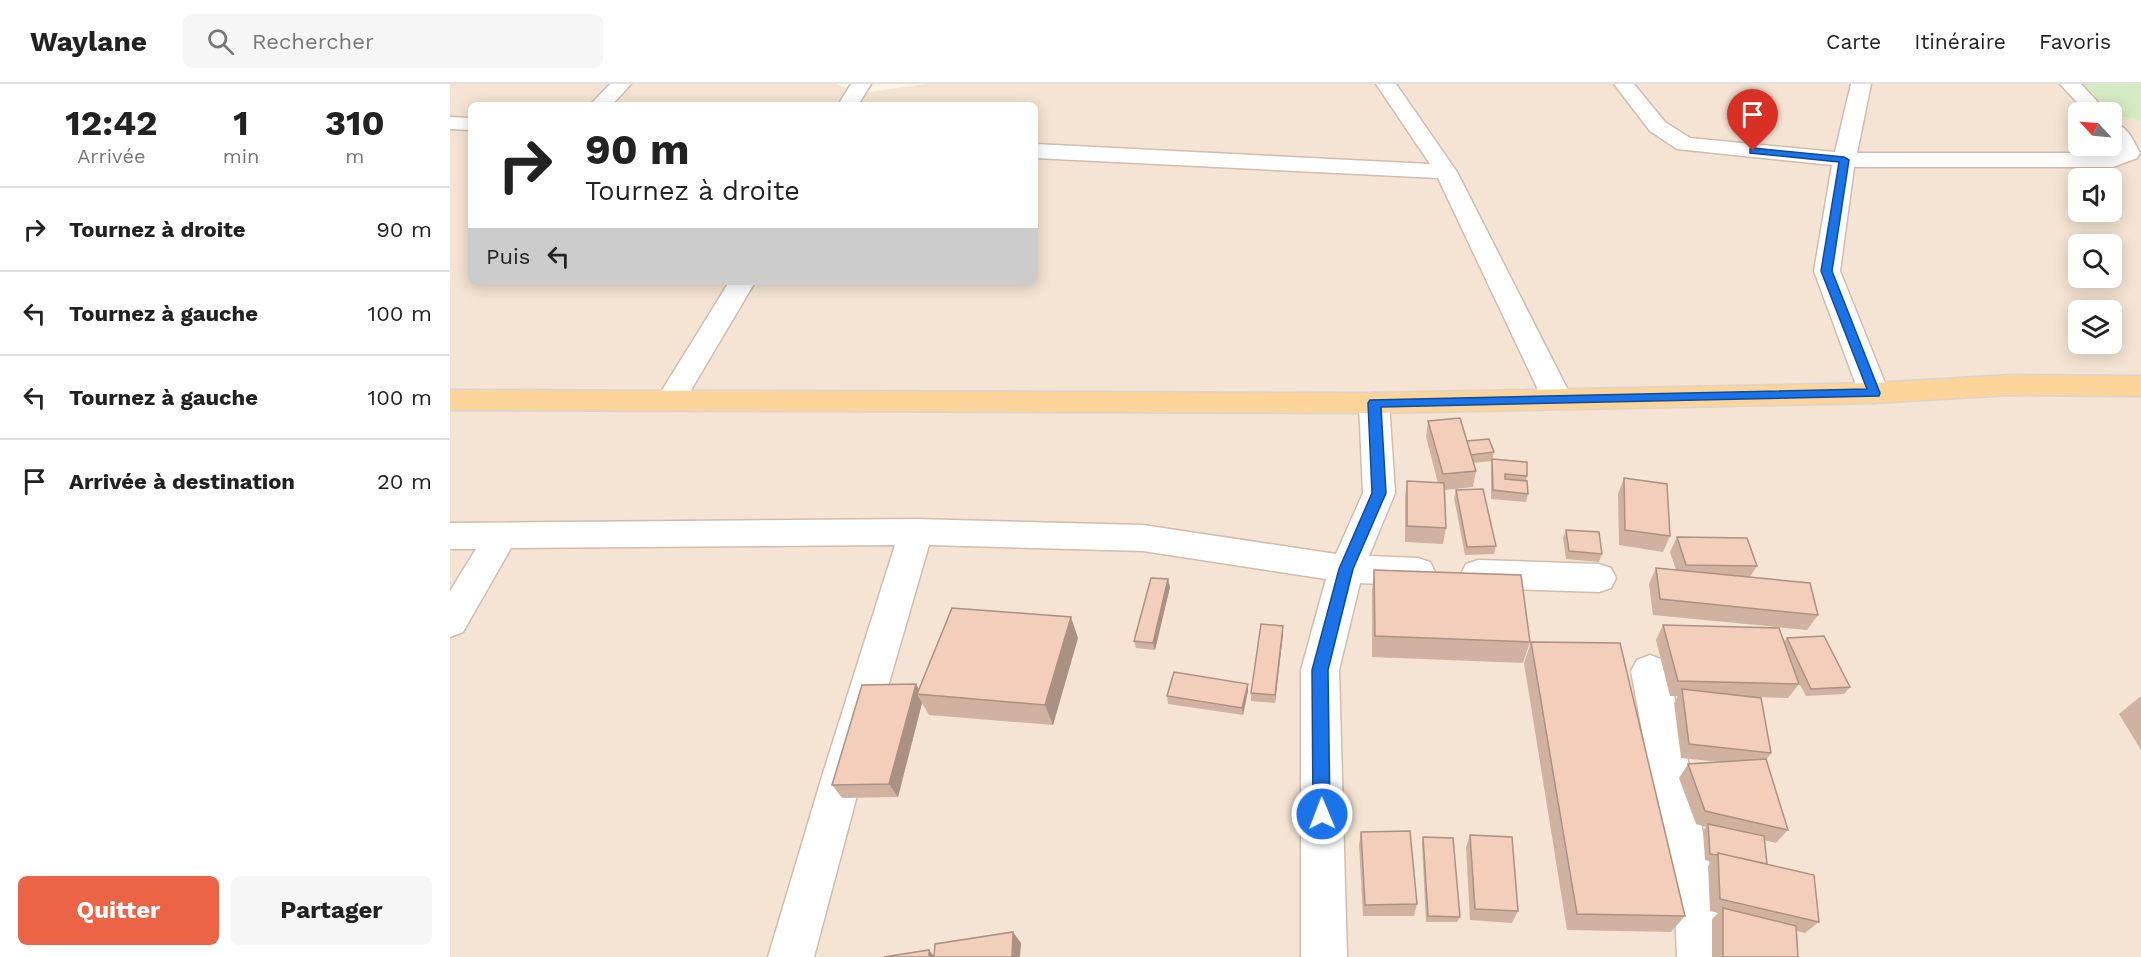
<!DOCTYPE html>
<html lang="fr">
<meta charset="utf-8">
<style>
:root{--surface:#fff;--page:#f6f6f6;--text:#222;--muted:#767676;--line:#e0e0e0;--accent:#eb6446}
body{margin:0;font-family:"Work Sans",sans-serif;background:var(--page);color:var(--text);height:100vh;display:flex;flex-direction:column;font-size:22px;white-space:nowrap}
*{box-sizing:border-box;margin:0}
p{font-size:20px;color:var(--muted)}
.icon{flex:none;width:33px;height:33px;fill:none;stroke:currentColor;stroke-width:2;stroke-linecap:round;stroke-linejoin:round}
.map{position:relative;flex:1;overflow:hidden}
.panel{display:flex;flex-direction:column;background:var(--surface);width:450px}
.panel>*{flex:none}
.guide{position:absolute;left:18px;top:18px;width:570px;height:183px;border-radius:9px;box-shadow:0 3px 15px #0003;background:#fff;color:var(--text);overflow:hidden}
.needle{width:39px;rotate:296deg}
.fabs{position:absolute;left:1618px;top:18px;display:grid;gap:12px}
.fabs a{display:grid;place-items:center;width:54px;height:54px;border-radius:9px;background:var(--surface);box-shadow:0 3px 15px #0003;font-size:30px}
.pin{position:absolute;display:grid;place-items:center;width:51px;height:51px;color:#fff;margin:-62px -26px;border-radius:50% 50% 50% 0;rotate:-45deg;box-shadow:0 0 6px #0007}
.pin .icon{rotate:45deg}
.me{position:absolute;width:66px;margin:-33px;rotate:359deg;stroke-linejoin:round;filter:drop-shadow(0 0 4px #0008)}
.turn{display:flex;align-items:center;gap:21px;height:126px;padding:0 18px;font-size:27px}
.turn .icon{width:78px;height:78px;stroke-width:2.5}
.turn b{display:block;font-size:42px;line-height:51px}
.then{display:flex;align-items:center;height:57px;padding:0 18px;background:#0003;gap:12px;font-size:22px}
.eta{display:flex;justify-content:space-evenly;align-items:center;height:102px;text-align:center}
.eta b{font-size:36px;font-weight:700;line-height:42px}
.button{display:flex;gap:12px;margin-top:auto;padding:12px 18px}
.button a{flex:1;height:69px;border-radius:9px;background:var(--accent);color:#fff;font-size:24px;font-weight:700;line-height:69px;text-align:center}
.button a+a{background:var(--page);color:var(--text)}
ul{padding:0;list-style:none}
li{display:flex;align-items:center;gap:18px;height:84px;padding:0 18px;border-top:2px solid var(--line)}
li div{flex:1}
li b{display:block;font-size:22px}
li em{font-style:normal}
header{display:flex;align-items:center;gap:36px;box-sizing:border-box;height:84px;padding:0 30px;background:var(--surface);border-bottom:2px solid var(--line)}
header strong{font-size:28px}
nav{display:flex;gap:33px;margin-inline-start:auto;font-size:21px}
.search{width:420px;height:54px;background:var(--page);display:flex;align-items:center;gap:15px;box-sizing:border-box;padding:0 21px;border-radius:9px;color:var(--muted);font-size:22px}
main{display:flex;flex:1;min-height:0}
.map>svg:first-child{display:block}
.residential{fill:#f5e4d3;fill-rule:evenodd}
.green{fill:#d5ebc2}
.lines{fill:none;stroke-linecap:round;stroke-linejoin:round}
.minor-casing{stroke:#d1bcad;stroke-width:3}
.major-casing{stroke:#dcd3d0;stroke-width:3}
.minor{fill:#fff;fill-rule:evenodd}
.major{fill:#fdd59b;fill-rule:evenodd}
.wall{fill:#d1b2a1}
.shaded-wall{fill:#aa9183}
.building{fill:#f3cfbb;stroke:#aa9183;stroke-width:1.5}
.route{fill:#1a73e8;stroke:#114b97;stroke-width:1.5}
</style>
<header>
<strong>Waylane</strong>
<div class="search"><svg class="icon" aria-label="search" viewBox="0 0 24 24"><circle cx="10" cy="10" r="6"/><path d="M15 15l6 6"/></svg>Rechercher</div>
<nav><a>Carte</a><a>Itinéraire</a><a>Favoris</a></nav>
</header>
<main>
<section class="panel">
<div class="eta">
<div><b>12:42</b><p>Arrivée</p></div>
<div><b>1</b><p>min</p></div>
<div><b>310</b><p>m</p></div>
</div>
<ul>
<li><svg class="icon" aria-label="right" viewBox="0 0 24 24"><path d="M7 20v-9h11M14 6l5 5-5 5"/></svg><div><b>Tournez à droite</b></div><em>90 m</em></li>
<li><svg class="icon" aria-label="left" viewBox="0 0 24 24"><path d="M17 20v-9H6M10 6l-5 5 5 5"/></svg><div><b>Tournez à gauche</b></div><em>100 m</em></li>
<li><svg class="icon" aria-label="left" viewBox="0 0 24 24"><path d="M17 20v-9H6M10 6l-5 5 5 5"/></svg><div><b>Tournez à gauche</b></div><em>100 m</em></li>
<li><svg class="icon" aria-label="arrive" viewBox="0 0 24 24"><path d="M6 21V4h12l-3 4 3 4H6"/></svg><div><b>Arrivée à destination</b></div><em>20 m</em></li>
</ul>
<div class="button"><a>Quitter</a><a>Partager</a></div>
</section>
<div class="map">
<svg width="1691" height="873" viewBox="0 0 1691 873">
<rect width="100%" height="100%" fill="#fdf3e5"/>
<path class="residential" d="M0,0H386L410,9L477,0H1626L1671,32L1691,37V873H0ZM21,21H585V198H21ZM1629,28H1662V62H1629ZM1629,94H1662V128H1629ZM1629,160H1662V194H1629ZM1629,226H1662V260H1629Z"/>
<path class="green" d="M1626,0H1691V37L1671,32Z"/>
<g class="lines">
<g class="minor-casing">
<path id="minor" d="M160,0H181L162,21H140Z
M401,0H421L408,21H388Z
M926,0H946L1007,88L1122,314L1117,321L1107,324L1097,321L1092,314L988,94L585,74V60L980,80Z
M1164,0H1184L1215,38L1240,54L1385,68L1401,0H1421L1407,69H1660L1667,66L1662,58V38C1677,41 1683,56 1690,69L1687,74L1663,83H1404L1390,187L1439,309L1434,316L1424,319L1414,316L1409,309L1364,187L1382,81L1227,65L1200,47Z
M1610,0H1631L1657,28H1636Z
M0,33L21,34V46L0,45Z
M279,198H305L231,323L221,326L211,323L206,316Z
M924,309L934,312L939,319L945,409L919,472L968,474L980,478L985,488L980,498L968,502L910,499L889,586L897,873H851V586L876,495L693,467L479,461L413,689L364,873H318L373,689L445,461L61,464L13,548L0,553V507L26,465H0V439L466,435L693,441L886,470L913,409L909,319L914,312Z
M1028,476L1149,480L1161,484L1166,494L1161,504L1149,508L1028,504L1016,500L1011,490L1016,480Z
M1200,571L1213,576L1219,587L1269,825L1273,873H1227L1225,825L1181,587L1187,576Z"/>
</g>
<g class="major-casing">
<path id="major" d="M1560,291L1691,292V312L1560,311L1424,319L924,329L0,326V306L924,309L1424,299Z"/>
</g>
<use href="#minor" class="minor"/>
<use href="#major" class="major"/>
</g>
<path class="wall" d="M978,337L1017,357L1044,368L1042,377L1023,379L1026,387L1023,403L995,406L996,444L993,460L955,458V413L957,397L988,399L976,353Z
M1042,375L1077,392L1076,397L1078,410L1076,418L1041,415V383Z
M1174,394L1220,452L1213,468L1169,461L1168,410Z
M1006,406L1046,462L1044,470L1015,471L1004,414Z
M1116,446L1152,470L1149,478L1116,475L1113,454Z
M1227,453L1307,482L1300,493L1368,531L1357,546L1203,531L1199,500L1206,484L1226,486L1220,468Z
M924,486L1080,558L1073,579L922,573V508Z
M720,503L705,566L686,564L684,557Z
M1213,541L1334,557L1337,554L1400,603L1394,610L1356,612L1348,597L1349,600L1338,614L1303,613L1321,669L1316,676L1338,746L1326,759L1314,756L1317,780L1369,838L1355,849L1347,847L1348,873H1262V835L1268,829L1260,827L1258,782L1261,778L1255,776L1253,747L1256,743L1246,740L1229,694L1238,680L1270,678L1231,674L1224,619L1228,612H1220L1206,556Z
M833,542V550L825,619L801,617V609Z
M628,554L603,641L479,631L472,619L448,713L392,714L382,701L469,606Z
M1081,558L1235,832L1221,848L1117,846L1074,579Z
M798,607L793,631L718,620L717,612Z
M1691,612V666L1669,630Z
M911,748L967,820L964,832H913L909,761Z
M1020,751L1068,827L1062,839L1020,836L1016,763Z
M973,753L1010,833L1007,838H976L972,760Z"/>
<path class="shaded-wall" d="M718,495L720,503L705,566L703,559Z
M621,533L628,554L603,641L595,621Z
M833,542V550L825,619V611Z
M466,600L472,611L467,610L472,619L448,713L439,700Z
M798,600V607L793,631L792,624Z
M563,848L571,859L570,873H562Z
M479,866L484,872V873H479Z"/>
<path class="building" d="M1010,334L1026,387L993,390L978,337Z
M1039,355L1044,368L1021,371L1017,357Z
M1042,375L1077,378V392L1055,390V395L1077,397L1078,410L1043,406Z
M1174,394L1217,400L1220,452L1175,446Z
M957,397L994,399L996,444L957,442Z
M1033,405L1046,462L1017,463L1006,406Z
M1116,446L1149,448L1152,470L1119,467Z
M1227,453L1297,454L1307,482L1236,481Z
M1206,484L1360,499L1368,531L1210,515Z
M924,486L1071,491L1080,558L925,552Z
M701,494L718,495L703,559L684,557Z
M502,524L621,533L595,621L467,610Z
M811,540L833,542L825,611L801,609Z
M1213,541L1329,544L1349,600L1228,597Z
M1374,552L1400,603L1361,605L1337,554Z
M1081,558L1170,559L1235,832L1127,830Z
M724,588L798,600L792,624L717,612Z
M466,600L439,700L382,701L412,601Z
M1232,605L1311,614L1321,669L1239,660Z
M1316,675L1338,746L1255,727L1238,680Z
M1258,740L1314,752L1317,780L1268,769L1267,771L1260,770Z
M960,747L967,820L915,821L911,748Z
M1020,751L1062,753L1068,827L1025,825Z
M973,753L1003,754L1010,833L978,832Z
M1268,769L1364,791L1369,838L1270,815Z
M1273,824L1346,842L1348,873H1273Z
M563,848L562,873H484L485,860Z
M479,866V873H434Z"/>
<path class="route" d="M1303,64L1394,73L1399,76L1382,187L1430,309L1429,312L931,323L936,409L903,485L878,586L880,730L878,735L872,738L866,735L863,730L862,586L889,485L922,409L918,319L920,316L1417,305L1371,187L1389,78L1300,69V65Z"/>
</svg>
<div class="fabs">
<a><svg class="needle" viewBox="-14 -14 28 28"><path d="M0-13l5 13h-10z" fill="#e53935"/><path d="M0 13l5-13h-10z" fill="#767676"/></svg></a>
<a><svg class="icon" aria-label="sound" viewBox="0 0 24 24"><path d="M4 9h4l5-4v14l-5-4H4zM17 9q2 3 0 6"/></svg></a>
<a><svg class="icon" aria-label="search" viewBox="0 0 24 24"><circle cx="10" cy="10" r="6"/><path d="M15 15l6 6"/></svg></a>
<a><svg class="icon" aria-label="layers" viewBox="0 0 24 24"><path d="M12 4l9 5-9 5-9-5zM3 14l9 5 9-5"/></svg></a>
</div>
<div class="pin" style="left:1303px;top:67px;background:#d93025"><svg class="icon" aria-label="arrive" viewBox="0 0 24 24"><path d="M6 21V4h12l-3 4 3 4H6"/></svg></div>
<svg class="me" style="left:872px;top:730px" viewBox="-20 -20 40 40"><circle r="17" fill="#1a73e8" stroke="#fff" stroke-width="3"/><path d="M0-11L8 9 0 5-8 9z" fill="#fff"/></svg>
<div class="guide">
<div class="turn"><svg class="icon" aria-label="right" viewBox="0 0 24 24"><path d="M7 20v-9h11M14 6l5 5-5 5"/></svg><div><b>90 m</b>Tournez à droite</div></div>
<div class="then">Puis<svg class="icon" aria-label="left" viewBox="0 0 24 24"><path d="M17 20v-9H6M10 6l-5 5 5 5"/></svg></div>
</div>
</div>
</main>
